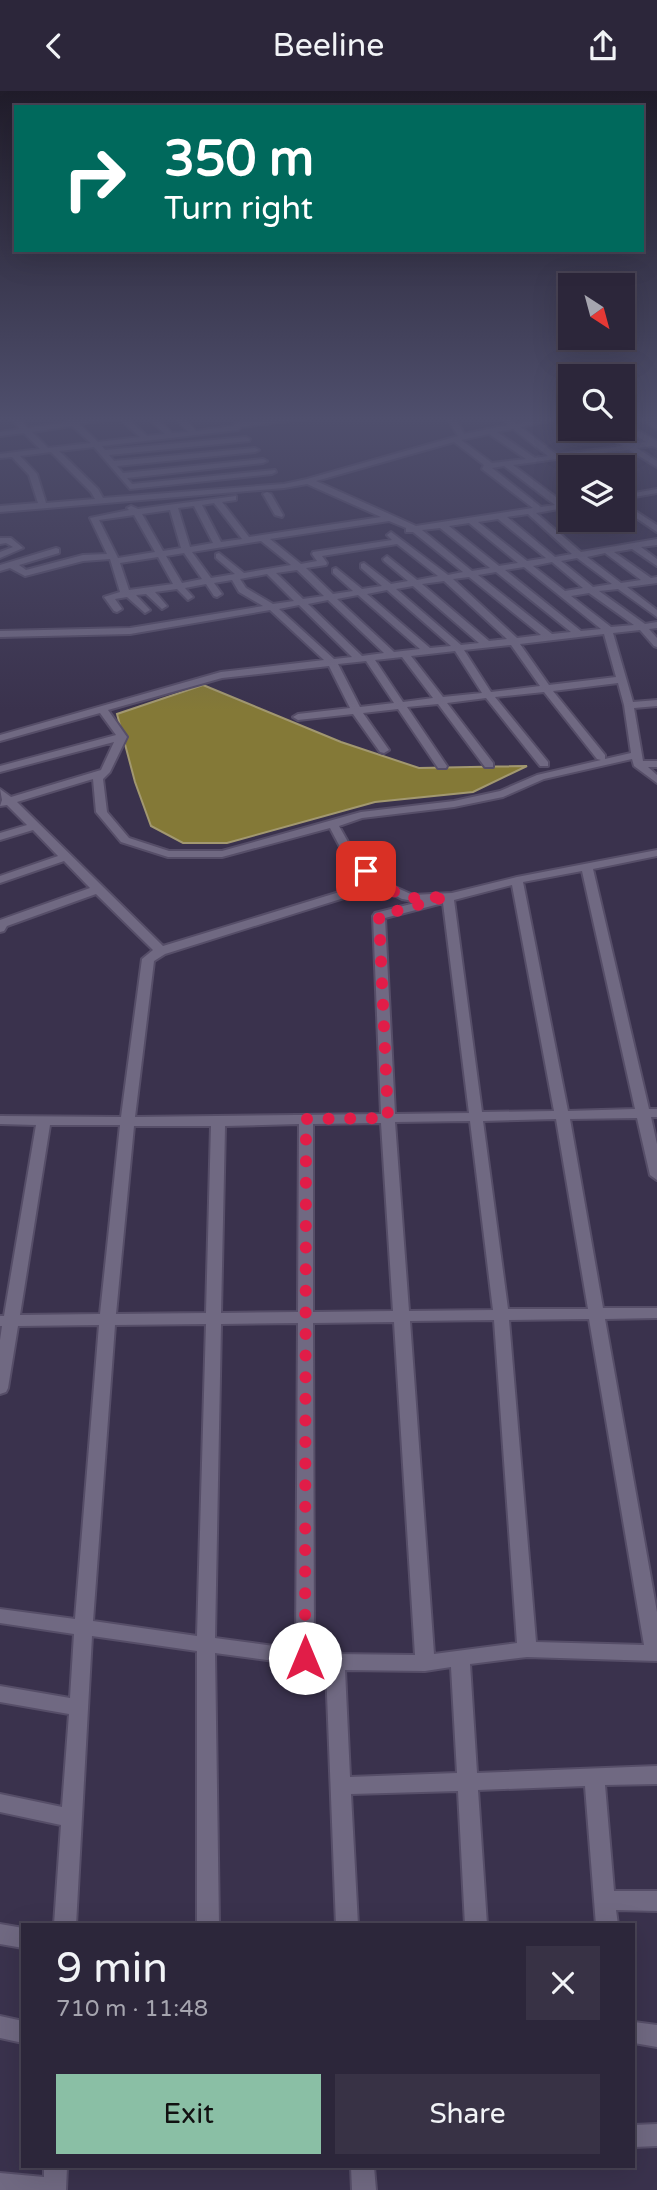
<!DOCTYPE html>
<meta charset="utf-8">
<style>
:root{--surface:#2c263a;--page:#383245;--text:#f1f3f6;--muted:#a6a5af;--line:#484354;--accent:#8abfa5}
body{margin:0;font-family:"Varela Round",sans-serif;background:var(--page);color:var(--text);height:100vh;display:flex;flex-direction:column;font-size:26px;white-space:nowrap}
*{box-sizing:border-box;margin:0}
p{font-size:23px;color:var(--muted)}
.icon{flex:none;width:38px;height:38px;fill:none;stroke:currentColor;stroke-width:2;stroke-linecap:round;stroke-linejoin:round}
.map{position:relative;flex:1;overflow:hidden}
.sheet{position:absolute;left:21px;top:1832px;width:614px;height:245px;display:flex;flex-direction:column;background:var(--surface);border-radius:0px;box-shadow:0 7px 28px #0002,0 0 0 2px var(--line)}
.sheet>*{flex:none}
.banner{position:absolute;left:14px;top:14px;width:630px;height:147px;border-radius:0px;box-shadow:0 7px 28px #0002,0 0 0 2px var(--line);background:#00695c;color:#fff;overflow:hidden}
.needle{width:46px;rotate:144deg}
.fabs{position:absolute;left:558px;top:182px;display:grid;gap:14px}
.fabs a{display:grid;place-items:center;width:77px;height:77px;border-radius:0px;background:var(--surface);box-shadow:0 7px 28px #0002,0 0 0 2px var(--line);font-size:35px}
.pin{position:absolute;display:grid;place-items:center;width:60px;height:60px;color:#fff;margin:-30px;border-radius:14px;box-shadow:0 4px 10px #0006}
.me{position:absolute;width:77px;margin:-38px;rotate:0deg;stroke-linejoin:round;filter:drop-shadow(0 0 5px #0008)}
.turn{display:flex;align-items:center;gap:24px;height:147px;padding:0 35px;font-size:32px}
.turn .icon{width:91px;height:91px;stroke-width:2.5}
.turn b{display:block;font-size:49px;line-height:60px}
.round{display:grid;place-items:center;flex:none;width:74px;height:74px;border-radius:0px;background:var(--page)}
.summary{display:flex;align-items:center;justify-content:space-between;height:119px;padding:0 35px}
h1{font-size:42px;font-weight:600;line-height:52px}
.button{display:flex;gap:14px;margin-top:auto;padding:14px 35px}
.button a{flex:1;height:80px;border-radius:0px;background:var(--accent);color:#111;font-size:28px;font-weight:600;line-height:80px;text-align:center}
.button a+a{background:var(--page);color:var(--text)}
header{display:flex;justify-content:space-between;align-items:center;height:91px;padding:0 35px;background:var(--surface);font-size:32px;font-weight:600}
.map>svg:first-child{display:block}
.water{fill:#847937;stroke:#a29870;stroke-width:2}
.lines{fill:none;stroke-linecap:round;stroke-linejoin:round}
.minor-casing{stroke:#564e68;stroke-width:4}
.minor{fill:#706982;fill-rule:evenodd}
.route{stroke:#e11d48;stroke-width:12;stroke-dasharray:0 21.6}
</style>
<header><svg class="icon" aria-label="back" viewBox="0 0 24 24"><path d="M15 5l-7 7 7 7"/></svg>Beeline<svg class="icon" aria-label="share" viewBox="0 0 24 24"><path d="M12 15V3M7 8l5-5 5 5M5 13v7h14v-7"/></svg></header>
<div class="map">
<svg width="657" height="2099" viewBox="0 0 657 2099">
<rect width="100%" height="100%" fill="#3a324d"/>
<path class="water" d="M203,594L341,651L419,677L527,675L473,701L375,711L227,752H183L151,735L135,691L117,623Z"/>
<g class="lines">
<g class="minor-casing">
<path id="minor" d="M8,325H17L28,337L68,331L62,325H71L75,329L103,325H125L147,345L165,343L146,325H155L172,342L188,341L173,325H182L196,340L233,335L236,332L296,325H325L241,336L238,339L102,355L105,359L246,346L250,348L249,350L109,364L114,370L255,357L259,359L255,361L117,375L123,382L263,368L267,370L263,372L127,387L132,393L275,379L276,381L272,383L130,398L94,356L59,360L98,398L103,407L284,393L307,388L458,345L446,325H454L464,343L508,334L497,325H506L516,333L552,325H569L521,336L557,364L623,355L598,338H607L631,353L646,351L623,336V331L657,350V357L652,355L637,357L657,370V376L629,359L593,363L607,376H599L585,364L513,374L564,412H570V416L536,422L581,461L657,448V454L641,456L657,468V475L632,458L614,461L651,487L657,486V492L627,496L657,519V526L618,498L599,500L645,533L657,531V537L649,538L657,547V556L654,555L640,539L613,542L633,611L657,609V615L634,617L643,670H657V676H648L657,684V692L634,675L632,668L544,688L503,706L454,716L362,727L339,735L357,767L395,796L413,804L452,802L517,786L657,759V765L593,778L649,1018H657V1026H651L657,1053V1089L650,1084L637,1027L570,1028L603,1217H657V1227L605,1228L657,1521V1570L527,1566L470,1573L477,1682L657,1675V1693L605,1694L614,1800H657V1820L616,1819L618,1834H596L585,1695L478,1699L487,1834H465L458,1700L351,1703L358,1834H336L326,1577L215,1562L219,1834H197V1560L92,1545L76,1834H54L61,1734L0,1721V1703L62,1716L69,1623L0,1611V1595L70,1607L74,1543L0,1532V1518L75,1528L99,1234L18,1235L8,1297L6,1301L0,1303V1249L2,1235H0V1225H4L36,1034L0,1033V1025L121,1026L142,868L153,859L96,803L7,835L4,840L0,841V829L90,797L64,770L0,792V785L58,765L33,739L0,749V742L27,734L7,714L0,715L2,709L0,698L11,706L101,679L114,651L0,681V675L116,644L100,622L0,650V644L221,581L324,569L270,519L130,543L0,546V540L130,537L263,515L239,501L232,489L214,492L222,503L217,506L214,505L206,493L185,497L193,506L188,509L177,498L155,501L167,515L162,518L146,503L136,504L150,519L145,522L127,506L115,508L122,518L117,521L114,520L104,506L120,501L110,468L83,470L25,485L10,477L0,480V474L56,457L59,458V462L19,474L26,479L83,464L107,463L90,427L129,419L127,417L131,415L138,418L236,405V409L222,411L249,446L381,426L307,393L284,397L0,421V415L38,412L29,384L12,366L0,367V363L40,358L24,342L0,345V341L20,338ZM118,327L140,346L98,351L79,333ZM72,335L91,352L48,357L32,341ZM513,338L548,365L535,367L497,341ZM489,343L526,368L492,372L461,349ZM454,351L484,374L482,378L533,417L416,435L316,390ZM51,361L91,401L95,408L46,412L37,383L20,365ZM504,375L555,414L541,416L492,377ZM214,412L242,448L221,451L202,414ZM194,415L213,452L190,456L178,417ZM170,419L181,457L163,460L142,423ZM528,423L572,463L555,466L507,426ZM134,424L155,461L118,467L99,429ZM498,428L546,467L527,470L478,431ZM389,430L406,437V441H413L463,481L448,484L391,441L387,444L392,449L313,461L312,463L317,470L301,473L270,448ZM469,432L518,472L499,475L449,435ZM440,437L490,477L472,480L422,439ZM261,450L291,474L244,482L219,462L216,463V467L235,483L211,487L192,461ZM397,453L438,485L417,489L387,465L383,468L384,470L408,490L391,493L364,472L361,473V477L382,495L362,498L336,477L333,478V482L353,500L333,503L306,477L326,474L327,472L322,465ZM184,462L202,488L182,492L166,465ZM605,462L641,489L621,492L587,466ZM158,466L173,493L129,499L120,472ZM577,467L612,493L593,496L561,470ZM552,471L583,497L565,500L533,475ZM524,476L601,538L581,540L505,479ZM297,479L324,505L303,508L276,482ZM496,481L571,541L552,543L478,484ZM267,483L294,510L273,513L246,497L240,488ZM469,486L541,544L517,547L453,488ZM444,490L507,548L489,550L422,493ZM413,495L479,552L461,554L396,498ZM387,499L451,555L430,557L367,503ZM589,502L634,534L611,536L571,505ZM358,504L420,558L394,561L337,508ZM328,509L384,562L362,565L308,513ZM299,514L352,566L334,568L279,518ZM604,543L616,586L549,594L520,553ZM511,554L540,595L491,601L464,559ZM455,560L482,602L443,606L411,565ZM402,566L433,607L403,611L375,569ZM366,570L394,612L360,616L338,573ZM329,575L350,617L298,623L293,626L298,629L353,623L380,661L384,662L389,659L363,622L398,618L438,677H446L447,675L407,616L438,613L485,676H493V672L447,612L486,607L540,675H548V671L495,606L544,601L597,668L601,669L537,684L500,700L454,710L361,721L222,760H169L129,747L107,721L103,688L110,681L127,646L108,619L222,587ZM618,592L624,614L631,662L605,668V664L553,600ZM93,688L96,721L121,751L168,766H222L330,737L348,771L372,791L163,855L17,711ZM582,780L635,1018L568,1020L523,791ZM512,794L554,1020L482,1021L454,809ZM379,796L402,808L419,811L375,822L373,825L381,1023L135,1026L154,870L165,863ZM443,812L469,1022L395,1023L385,827ZM556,1028L588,1218H508L483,1030ZM470,1030L493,1219L409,1220L395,1031ZM381,1032L393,1220L313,1221V1033ZM299,1033L298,1221L221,1222L225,1035ZM50,1034H120L100,1223L20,1224ZM134,1035H211L206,1222L116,1223ZM589,1228L644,1554L536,1551L509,1229ZM494,1229L517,1552L434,1563L410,1230ZM394,1231L415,1564L335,1563L314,1561L313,1232ZM298,1232L296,1558L215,1547L221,1233ZM206,1233L197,1545L93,1530L115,1234ZM451,1576L457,1682L350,1686L345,1579L425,1580Z
M636,325H646L657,333V338Z
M657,398V402L623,408V404Z
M267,401L271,403L283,424L282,426L275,424L263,403Z
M623,412L657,434V441L623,418Z
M0,447H11L23,457L0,467V461L13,456L6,452L0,453Z
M0,1833L23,1837V1857L0,1853Z
M0,1925L23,1930V1952L0,1947Z
M634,1931L657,1934V1956L634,1952Z
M657,2033V2055L634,2056V2034Z
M44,2076H67L66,2099H0V2082L44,2086Z
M351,2076H374L376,2099H352Z"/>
</g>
<use href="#minor" class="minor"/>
</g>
<linearGradient id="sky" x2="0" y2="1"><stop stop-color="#201c2a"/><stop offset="0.53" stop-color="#4f4f6d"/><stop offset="1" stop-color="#4f4f6d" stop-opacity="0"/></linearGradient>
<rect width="657" height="619" fill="url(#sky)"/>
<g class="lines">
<path class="route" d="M305,1567L306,1028L388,1027L379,825L448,805C404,810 401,808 366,780"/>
</g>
</svg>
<div class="fabs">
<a><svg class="needle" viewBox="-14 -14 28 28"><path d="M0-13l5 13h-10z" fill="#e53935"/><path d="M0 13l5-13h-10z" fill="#a6a5af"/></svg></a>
<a><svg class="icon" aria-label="search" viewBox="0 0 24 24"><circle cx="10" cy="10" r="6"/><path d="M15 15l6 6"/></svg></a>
<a><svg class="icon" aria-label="layers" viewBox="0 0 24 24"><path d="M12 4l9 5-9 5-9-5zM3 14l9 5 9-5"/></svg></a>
</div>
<div class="pin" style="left:366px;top:780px;background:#d93025"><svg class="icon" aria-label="arrive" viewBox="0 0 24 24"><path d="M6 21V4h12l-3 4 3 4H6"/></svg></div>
<svg class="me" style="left:305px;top:1567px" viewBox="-20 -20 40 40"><circle r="19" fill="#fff"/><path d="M0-13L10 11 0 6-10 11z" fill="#e11d48"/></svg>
<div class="banner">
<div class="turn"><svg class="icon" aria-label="right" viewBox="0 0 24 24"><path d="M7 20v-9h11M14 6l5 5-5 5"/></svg><div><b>350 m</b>Turn right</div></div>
</div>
<section class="sheet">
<div class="summary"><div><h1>9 min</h1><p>710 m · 11:48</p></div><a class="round"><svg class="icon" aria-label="close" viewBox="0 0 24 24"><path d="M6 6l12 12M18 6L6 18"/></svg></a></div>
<div class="button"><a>Exit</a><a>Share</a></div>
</section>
</div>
